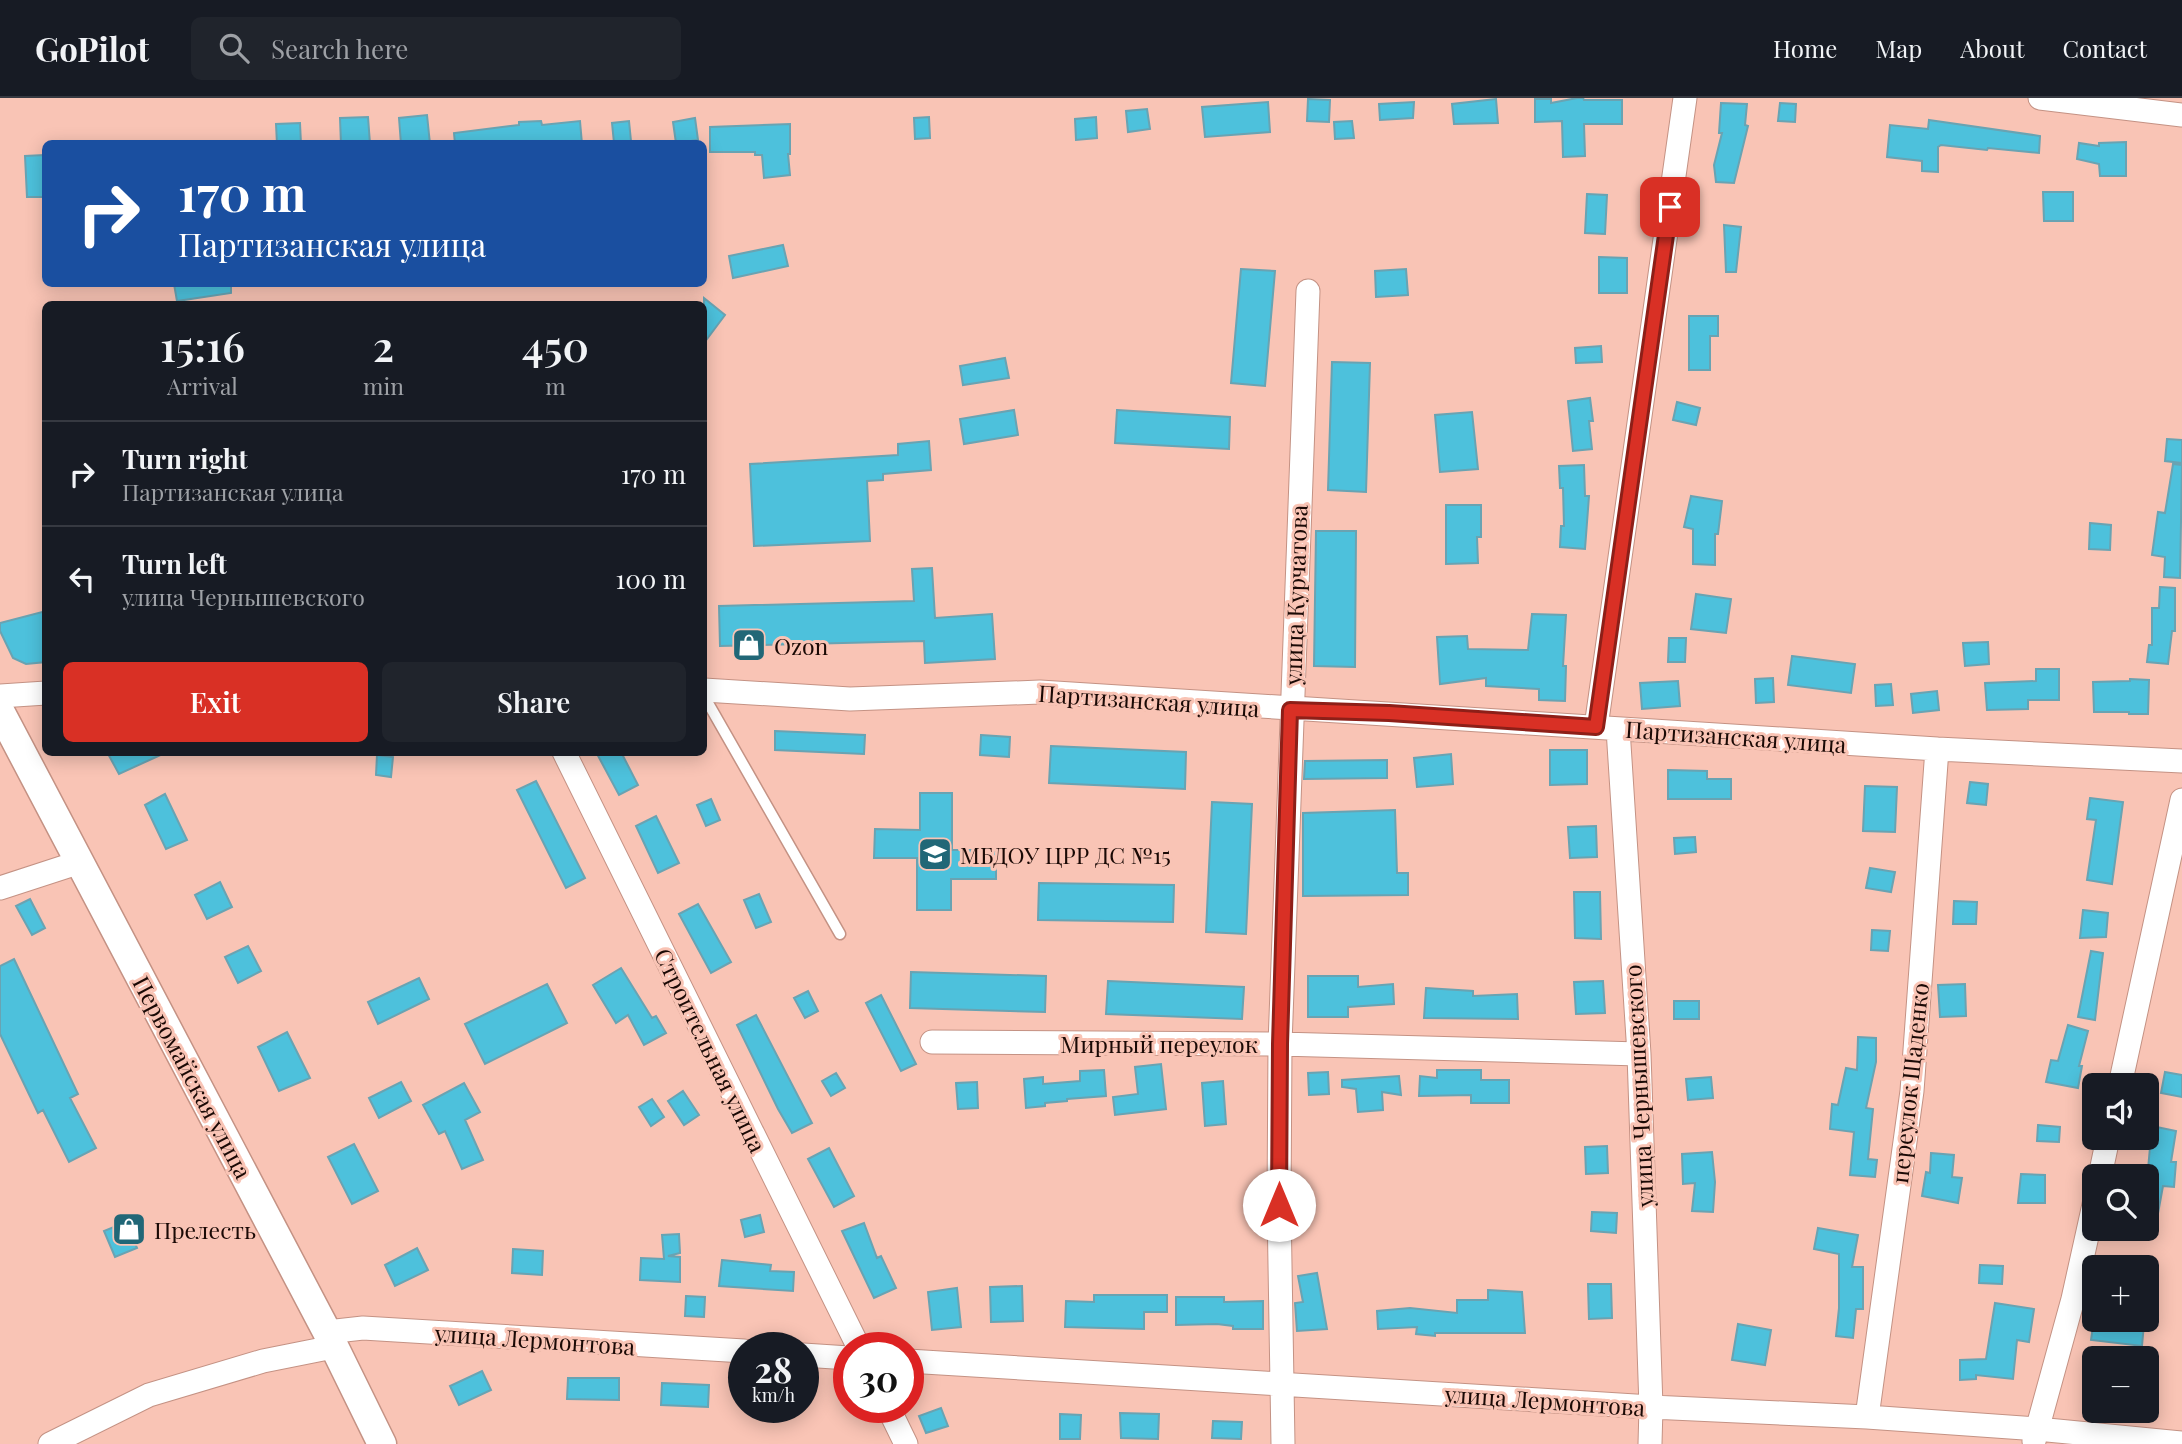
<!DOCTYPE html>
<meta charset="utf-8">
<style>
:root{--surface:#171b24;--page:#20242c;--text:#f1f3f6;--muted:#9ea1a6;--line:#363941;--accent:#d93025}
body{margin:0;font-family:"Playfair Display",serif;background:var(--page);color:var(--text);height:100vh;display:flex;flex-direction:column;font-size:26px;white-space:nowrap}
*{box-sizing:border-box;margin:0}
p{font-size:23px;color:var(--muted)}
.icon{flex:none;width:38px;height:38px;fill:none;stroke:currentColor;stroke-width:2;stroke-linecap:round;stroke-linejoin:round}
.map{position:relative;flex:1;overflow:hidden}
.panel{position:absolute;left:42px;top:203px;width:665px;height:455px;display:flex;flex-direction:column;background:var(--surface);border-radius:10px;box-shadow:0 4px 18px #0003}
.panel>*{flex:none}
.guide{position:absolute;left:42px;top:42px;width:665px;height:147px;border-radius:10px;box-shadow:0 4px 18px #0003;background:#1a4fa0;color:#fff;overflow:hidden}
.fabs{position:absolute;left:2082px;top:975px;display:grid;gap:14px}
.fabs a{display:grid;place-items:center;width:77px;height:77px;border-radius:10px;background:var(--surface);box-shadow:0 4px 18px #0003;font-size:35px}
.speed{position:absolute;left:728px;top:1234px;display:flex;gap:14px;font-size:35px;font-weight:700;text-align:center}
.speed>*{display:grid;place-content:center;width:91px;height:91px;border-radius:50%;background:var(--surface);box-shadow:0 4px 18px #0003;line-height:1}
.speed small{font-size:18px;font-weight:400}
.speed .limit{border:10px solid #d22;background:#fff;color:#111}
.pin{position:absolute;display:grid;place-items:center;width:60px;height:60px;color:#fff;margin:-30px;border-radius:14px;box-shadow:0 4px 10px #0006}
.me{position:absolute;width:77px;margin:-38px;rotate:0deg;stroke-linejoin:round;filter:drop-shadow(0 0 5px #0008)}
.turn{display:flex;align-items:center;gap:24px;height:147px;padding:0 21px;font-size:32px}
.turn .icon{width:91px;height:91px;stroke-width:2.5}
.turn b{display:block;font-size:49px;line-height:60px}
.eta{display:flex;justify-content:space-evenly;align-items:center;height:119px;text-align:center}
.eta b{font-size:42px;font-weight:600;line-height:49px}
.button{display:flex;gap:14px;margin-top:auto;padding:14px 21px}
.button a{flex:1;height:80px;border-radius:10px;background:var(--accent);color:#fff;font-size:28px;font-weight:600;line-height:80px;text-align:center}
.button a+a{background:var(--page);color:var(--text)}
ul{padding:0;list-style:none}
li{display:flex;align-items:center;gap:21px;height:105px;padding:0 21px;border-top:2px solid var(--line)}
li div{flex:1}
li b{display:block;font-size:26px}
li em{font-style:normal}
header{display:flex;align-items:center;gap:42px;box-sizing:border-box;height:98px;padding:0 35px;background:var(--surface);border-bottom:2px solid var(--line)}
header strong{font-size:33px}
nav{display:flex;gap:38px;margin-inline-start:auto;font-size:24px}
.search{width:490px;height:63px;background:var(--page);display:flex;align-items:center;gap:18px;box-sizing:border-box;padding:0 24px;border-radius:10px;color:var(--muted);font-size:26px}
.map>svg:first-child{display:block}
.building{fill:#4dc1dc;stroke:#69a3b2;stroke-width:2}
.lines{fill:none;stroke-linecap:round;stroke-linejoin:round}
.service-casing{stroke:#c49284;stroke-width:13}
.minor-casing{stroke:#c49284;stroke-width:25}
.tertiary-casing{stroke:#c49284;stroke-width:31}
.service{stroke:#fff;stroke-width:10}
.minor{stroke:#fff;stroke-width:23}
.tertiary{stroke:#fff;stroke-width:28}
.route-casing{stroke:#8d1f18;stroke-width:18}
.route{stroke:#d93025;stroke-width:12}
.labels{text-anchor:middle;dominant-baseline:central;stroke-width:6;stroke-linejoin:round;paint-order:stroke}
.street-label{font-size:23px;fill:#1a0905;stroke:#f9c4b5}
.poi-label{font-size:23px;fill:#1a0905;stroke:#f9c4b5;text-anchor:start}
</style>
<header>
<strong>GoPilot</strong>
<div class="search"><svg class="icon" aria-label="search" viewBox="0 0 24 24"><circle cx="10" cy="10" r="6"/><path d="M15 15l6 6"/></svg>Search here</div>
<nav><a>Home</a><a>Map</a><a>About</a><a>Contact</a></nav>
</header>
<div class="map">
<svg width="2182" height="1346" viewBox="0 0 2182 1346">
<rect width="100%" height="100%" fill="#f9c4b5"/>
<path class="building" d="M1577,0H1583L1584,2H1622V26H1584L1585,58L1563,59L1562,23L1535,24V1H1551V5Z
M1308,1L1330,2L1329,24L1307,23Z
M1496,1L1498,25L1454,26L1452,6Z
M1268,4L1270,34L1205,39L1202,9Z
M1414,4L1413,20L1380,22L1379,6Z
M1721,5L1747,6L1745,27L1748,28L1734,85L1716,84L1714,67L1722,35H1719Z
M1780,5L1796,6L1795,24L1778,23Z
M1147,11L1150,31L1128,34L1126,13Z
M427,17L430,46H401L399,20Z
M368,19L370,46H341L340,20Z
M929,19L930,40L915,41L914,20Z
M1096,19L1097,40L1076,42L1075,21Z
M695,20L698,42L676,45L673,24Z
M1929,22L2040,38L2039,55L1988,50L1987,52L1941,47L1938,49V74L1922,73V63L1887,59L1890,27L1928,31Z
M541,23L542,27L580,23L582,46H562V43L455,46L454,35L519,27V24Z
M629,23L631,43L614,45L612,25Z
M1352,23L1354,40L1335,41L1334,24Z
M300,25L301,46H277L276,26Z
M790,26V56H788L790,77L764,80L762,57H755V54H710V29Z
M2126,44V78H2100L2099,66L2077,61L2079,45L2099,48V45Z
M44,57L46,99H27L25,58Z
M2043,94H2073V123H2044Z
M1587,96L1607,97L1605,136L1585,135Z
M1724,127L1741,129L1736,174H1726Z
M783,147L788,168L733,180L729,158Z
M1599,159L1627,160V195H1599Z
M1241,171L1275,173L1265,288L1231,285Z
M1406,171L1408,197L1376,199L1375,173Z
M174,186H231V195L177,203Z
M704,200L725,217L704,245Z
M1689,218H1718V238H1710V272H1689Z
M1601,248L1602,264L1576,265L1575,250Z
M1005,260L1009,280L963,287L960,268Z
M1332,264L1370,265L1366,394L1328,392Z
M1590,300L1593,323H1589L1592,351L1573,353L1568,303Z
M1677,304L1700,310L1696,327L1673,322Z
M1014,312L1018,337L964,346L960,321Z
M1117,312L1230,319L1229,351L1115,345Z
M1472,314L1478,371L1440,374L1435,317Z
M2167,341L2182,342V365L2165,363Z
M929,343L931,372L883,376V382L867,383L870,443L754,448L750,366L898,357V346Z
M2173,366L2182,367L2180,480L2164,479L2165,459L2152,457L2158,414L2165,415Z
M1584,367L1585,398H1589L1585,451L1560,449L1561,428H1564L1563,390H1560L1559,368Z
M1691,398L1722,403L1718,436H1715V467L1693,466V431L1684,429Z
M1446,407H1481V439H1477L1478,465L1446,466Z
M2090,425L2111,427L2110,452L2089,451Z
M1316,433H1356L1355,569L1314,568Z
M932,470L935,520L992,516L995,561L925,565L924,543L720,548L719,508L914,503L912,471Z
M2160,489L2175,490V533H2172L2168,566L2147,564L2149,547H2152V510H2159Z
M1696,496L1731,501L1726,535L1691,531Z
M46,513V564L26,566L13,560L0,533V525Z
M1532,516L1566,517L1563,568H1566L1565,603L1539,602V591L1486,588V580L1440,586L1437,539L1467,538L1468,551L1528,552Z
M1669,540H1686L1685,564H1668Z
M1988,544L1989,566L1965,568L1963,545Z
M1792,558L1855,566L1851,595L1788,587Z
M2036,571H2059V602H2028V611L1987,612L1985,585L2036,583Z
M1773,580L1774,604L1756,605L1755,581Z
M2130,581L2149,582L2148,616H2129V614H2094L2093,584L2130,583Z
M1678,583L1680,608L1642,611L1640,585Z
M1891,586L1893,607L1876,608L1875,587Z
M1937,593L1939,612L1913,615L1911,596Z
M775,633L865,637L864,656L775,652Z
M981,637L1010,639L1009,659L980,657Z
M1051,648L1186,654L1185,691L1049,685Z
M1550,652H1587V686L1550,687Z
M107,654H167L119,676Z
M596,654H621L638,687L619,697Z
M1451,656L1453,686L1417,689L1414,660Z
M377,657L393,659L391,679L376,677Z
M1387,662V680L1304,681L1305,663Z
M1668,672L1707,673V681H1731V701H1668Z
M536,683L585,780L566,790L517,692Z
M1970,684L1988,686L1986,707L1967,705Z
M1865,688L1897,689L1895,734L1863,733Z
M920,695H952V752H996V781H951V812H917V760H874L875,731L920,732Z
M165,696L187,742L166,751L145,707Z
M2090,700L2123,704L2112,786L2087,782L2096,722L2087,721Z
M711,701L720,722L706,728L697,707Z
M1212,704L1252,706L1246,836L1206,834Z
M1395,712L1397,775H1408V797L1303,798V715Z
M656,718L679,765L658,775L636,728Z
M1596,728L1597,759L1570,760L1568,729Z
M1695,739L1696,754L1675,756L1674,740Z
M1870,770L1895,774L1891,794L1866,790Z
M220,784L232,809L207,821L195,797Z
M1039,785L1174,787L1173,824L1038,822Z
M1574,794H1600L1601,841L1575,840Z
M759,796L771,824L756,830L744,802Z
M30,801L45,830L32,837L16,808Z
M1954,803L1977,804L1976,826H1953Z
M698,806L731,864L711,875L679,816Z
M2083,812L2108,815L2106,839L2080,840Z
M1872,832L1890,833L1888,853L1871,852Z
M248,848L261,873L238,885L225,859Z
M2091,853L2103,855L2095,922L2078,919Z
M14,861L78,996L70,1000L96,1050L69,1064L43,1012L38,1015L0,936V868Z
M621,870L652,920L656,918L666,935L644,947L628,917L616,925L593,887Z
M911,874L1046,878L1045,914L910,910Z
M1308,878H1358V889L1393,886L1394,906L1348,909V919H1308Z
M419,880L429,901L378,926L368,904Z
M1108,883L1244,889L1242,921L1106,916Z
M1603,883L1605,915L1576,916L1574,884Z
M547,886L567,925L485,966L465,926Z
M1965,886L1966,918L1940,919L1938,887Z
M1426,890L1473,893V898L1517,896L1518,921L1424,920Z
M808,893L818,913L805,920L794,900Z
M881,897L916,966L901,973L866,905Z
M1674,903H1699V921H1674Z
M756,917L812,1025L792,1035L778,1011L737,927Z
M2068,927L2088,933L2079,968H2082L2078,990L2046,984L2051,962L2058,963Z
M287,934L310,980L279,993L258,949Z
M1858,939L1876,940V964L1866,1010L1873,1011L1868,1061L1877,1062L1875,1079L1850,1077L1854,1034L1830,1031L1832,1006L1838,1007L1846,970L1857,972Z
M1161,966L1166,1011L1115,1017L1113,999L1138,996L1135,969Z
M1104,972L1106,998L1067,1001V1003L1045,1005V1008L1026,1010L1024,981L1043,979V986L1080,983V973Z
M1437,972H1481V982H1509V1005H1471V997L1419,998L1420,978L1437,980Z
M1328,974L1329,996L1309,997L1308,975Z
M2165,974L2182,977V999L2161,995Z
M836,975L845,990L831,998L822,983Z
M1399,978L1401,997L1382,994L1383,1012L1358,1014L1356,991L1342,989V982Z
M1711,979L1713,1000L1688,1002L1686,981Z
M1223,983L1226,1026L1205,1028L1202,985Z
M401,984L411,1003L379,1020L369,1000Z
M977,984L978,1010L958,1011L956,985Z
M464,985L480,1014L465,1022L483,1062L462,1071L445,1033L439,1036L423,1007Z
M683,993L699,1017L684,1027L668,1003Z
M652,1001L664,1019L651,1028L639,1009Z
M2038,1027L2060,1029L2059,1044L2037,1043Z
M2152,1028L2176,1033L2171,1064H2176L2174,1089L2163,1088L2155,1132L2147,1131V1082Z
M354,1046L378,1093L352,1106L328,1059Z
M1607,1048L1608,1075L1586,1076L1585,1049Z
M829,1050L854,1098L834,1109L808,1061Z
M1712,1054L1715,1084L1713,1114L1692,1113L1695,1085L1683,1086L1682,1056Z
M1931,1055L1954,1057L1952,1079L1962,1080L1958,1105L1922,1098L1926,1074L1930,1075Z
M2021,1076L2045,1077V1105H2018Z
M1592,1114L1617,1115L1616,1135L1591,1133Z
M760,1117L764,1134L745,1139L741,1122Z
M126,1124L137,1150L115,1159L104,1133Z
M864,1125L877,1160L881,1158L896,1190L874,1200L842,1133Z
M1818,1130L1858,1137L1852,1169H1863V1211H1856L1853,1240L1836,1238L1839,1210V1156L1814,1151Z
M679,1136L680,1155L668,1158L680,1159V1184L640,1182L641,1160L664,1161L662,1137Z
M417,1150L428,1172L395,1188L385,1167Z
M513,1151L543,1153L542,1177L512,1175Z
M722,1162L771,1167L770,1173L794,1174L793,1193L719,1188Z
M1980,1167L2003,1168L2002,1186L1979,1185Z
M1317,1175L1327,1231L1297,1233L1295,1205L1303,1204L1298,1178Z
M1588,1186H1611L1612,1220L1589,1221Z
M1022,1188L1023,1223L991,1224L990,1189Z
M957,1190L961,1229L932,1232L928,1194Z
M1488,1192L1522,1194L1525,1235H1435V1238L1416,1236L1417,1229L1378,1231L1377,1213L1410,1210L1457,1215V1202H1488Z
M1094,1197H1167V1214H1144V1231L1065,1229L1066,1203L1094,1204Z
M686,1198L705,1199L704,1219L685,1218Z
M1176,1199H1224V1204L1263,1203V1231H1233V1228L1217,1226L1176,1227Z
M1995,1205L2034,1211L2029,1244L2017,1242L2013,1281L1976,1277V1281L1960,1282V1262L1986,1261Z
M2094,1221L2144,1226L2142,1248L2091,1242Z
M1738,1226L1771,1232L1765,1267L1732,1262Z
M482,1273L491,1292L459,1307L450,1288Z
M568,1280H619V1302L567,1301Z
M662,1285L709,1287L708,1309L661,1307Z
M941,1310L948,1328L926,1335L919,1318Z
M1120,1315L1159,1316L1158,1341L1121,1340Z
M1060,1316L1081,1317L1080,1341H1060Z
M1213,1323L1242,1324L1241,1341L1212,1340Z"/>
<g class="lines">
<g class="service-casing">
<path id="service" d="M704,598L840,836"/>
</g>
<g class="minor-casing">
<path id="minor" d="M2040,0L2182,17
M704,592L850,601L1040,594L1937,651L2182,663
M0,598L46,595
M1596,629L1685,0
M1618,631L1639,956L1651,1309L1650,1346
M564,654L859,1250
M0,790L80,764
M932,944L1280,946L1639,956
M2120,987L2182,702
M2100,1078L2108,1040
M327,1234L363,1230L744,1253
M803,1257L849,1260
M908,1263L1651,1309L1867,1319L2037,1331L2182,1345
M888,1309L906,1346
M1867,1319L1912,993L1937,651
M2034,1343L2073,1201L2095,1102
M50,1346L149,1297L263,1263L333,1249
M1283,1346L1279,1107L1280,946L1308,193"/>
</g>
<g class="tertiary-casing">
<path id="tertiary" d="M0,613L327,1234L382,1346"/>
</g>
<use href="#service" class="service"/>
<use href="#minor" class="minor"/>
<use href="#tertiary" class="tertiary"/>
</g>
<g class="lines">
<g class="route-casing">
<path id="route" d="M1279,1107L1280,946L1290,612L1389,615L1596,629L1670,109"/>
</g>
<use href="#route" class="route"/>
</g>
<defs>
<g id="shop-square" transform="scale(1.75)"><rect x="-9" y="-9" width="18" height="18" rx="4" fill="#216777" stroke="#f9c4b5"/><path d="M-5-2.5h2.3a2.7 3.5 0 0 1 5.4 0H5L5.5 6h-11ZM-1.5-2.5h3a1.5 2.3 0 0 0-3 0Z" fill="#fff"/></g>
<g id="school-square" transform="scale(1.75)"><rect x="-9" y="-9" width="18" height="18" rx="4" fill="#216777" stroke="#f9c4b5"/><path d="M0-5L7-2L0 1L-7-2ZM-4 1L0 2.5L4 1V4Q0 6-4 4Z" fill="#fff"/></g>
</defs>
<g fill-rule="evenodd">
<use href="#shop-square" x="749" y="547"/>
<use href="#school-square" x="935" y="756"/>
<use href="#shop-square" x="129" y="1131"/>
</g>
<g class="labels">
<g class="street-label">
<text transform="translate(1295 497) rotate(-88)">улица Курчатова</text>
<text transform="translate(1149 602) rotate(4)">Партизанская улица</text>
<text transform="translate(1736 638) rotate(4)">Партизанская улица</text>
<text x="1159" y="945">Мирный переулок</text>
<text transform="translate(711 952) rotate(64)">Строительная улица</text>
<text transform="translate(193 979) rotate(62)">Первомайская улица</text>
<text transform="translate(1909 985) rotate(-84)">переулок Щаденко</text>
<text transform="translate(1638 988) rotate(-93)">улица Чернышевского</text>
<text transform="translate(535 1241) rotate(4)">улица Лермонтова</text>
<text transform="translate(1545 1302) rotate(4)">улица Лермонтова</text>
</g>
<g class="poi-label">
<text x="774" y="547">Ozon</text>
<text x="960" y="756">МБДОУ ЦРР ДС №15</text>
<text x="154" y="1131">Прелесть</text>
</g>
</g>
</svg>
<div class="fabs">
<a><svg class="icon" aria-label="sound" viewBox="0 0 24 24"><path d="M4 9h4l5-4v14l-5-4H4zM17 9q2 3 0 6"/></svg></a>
<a><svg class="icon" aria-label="search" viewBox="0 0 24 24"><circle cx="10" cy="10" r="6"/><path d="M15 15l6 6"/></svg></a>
<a>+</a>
<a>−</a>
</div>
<div class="speed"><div>28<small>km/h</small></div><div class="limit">30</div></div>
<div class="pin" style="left:1670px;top:109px;background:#d93025"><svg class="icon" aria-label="arrive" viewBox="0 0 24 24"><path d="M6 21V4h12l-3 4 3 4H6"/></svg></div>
<svg class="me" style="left:1279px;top:1107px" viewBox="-20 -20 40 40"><circle r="19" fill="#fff"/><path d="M0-13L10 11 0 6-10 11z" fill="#d93025"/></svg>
<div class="guide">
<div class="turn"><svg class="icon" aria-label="right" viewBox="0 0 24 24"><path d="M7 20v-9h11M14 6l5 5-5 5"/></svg><div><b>170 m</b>Партизанская улица</div></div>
</div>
<section class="panel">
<div class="eta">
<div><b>15:16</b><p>Arrival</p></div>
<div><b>2</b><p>min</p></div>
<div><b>450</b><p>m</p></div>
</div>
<ul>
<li><svg class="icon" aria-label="right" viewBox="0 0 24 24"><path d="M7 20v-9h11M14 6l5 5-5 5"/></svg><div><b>Turn right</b><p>Партизанская улица</p></div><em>170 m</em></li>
<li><svg class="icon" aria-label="left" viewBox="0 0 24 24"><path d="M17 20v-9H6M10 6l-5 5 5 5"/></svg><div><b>Turn left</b><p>улица Чернышевского</p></div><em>100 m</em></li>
</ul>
<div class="button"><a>Exit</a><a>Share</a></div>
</section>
</div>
